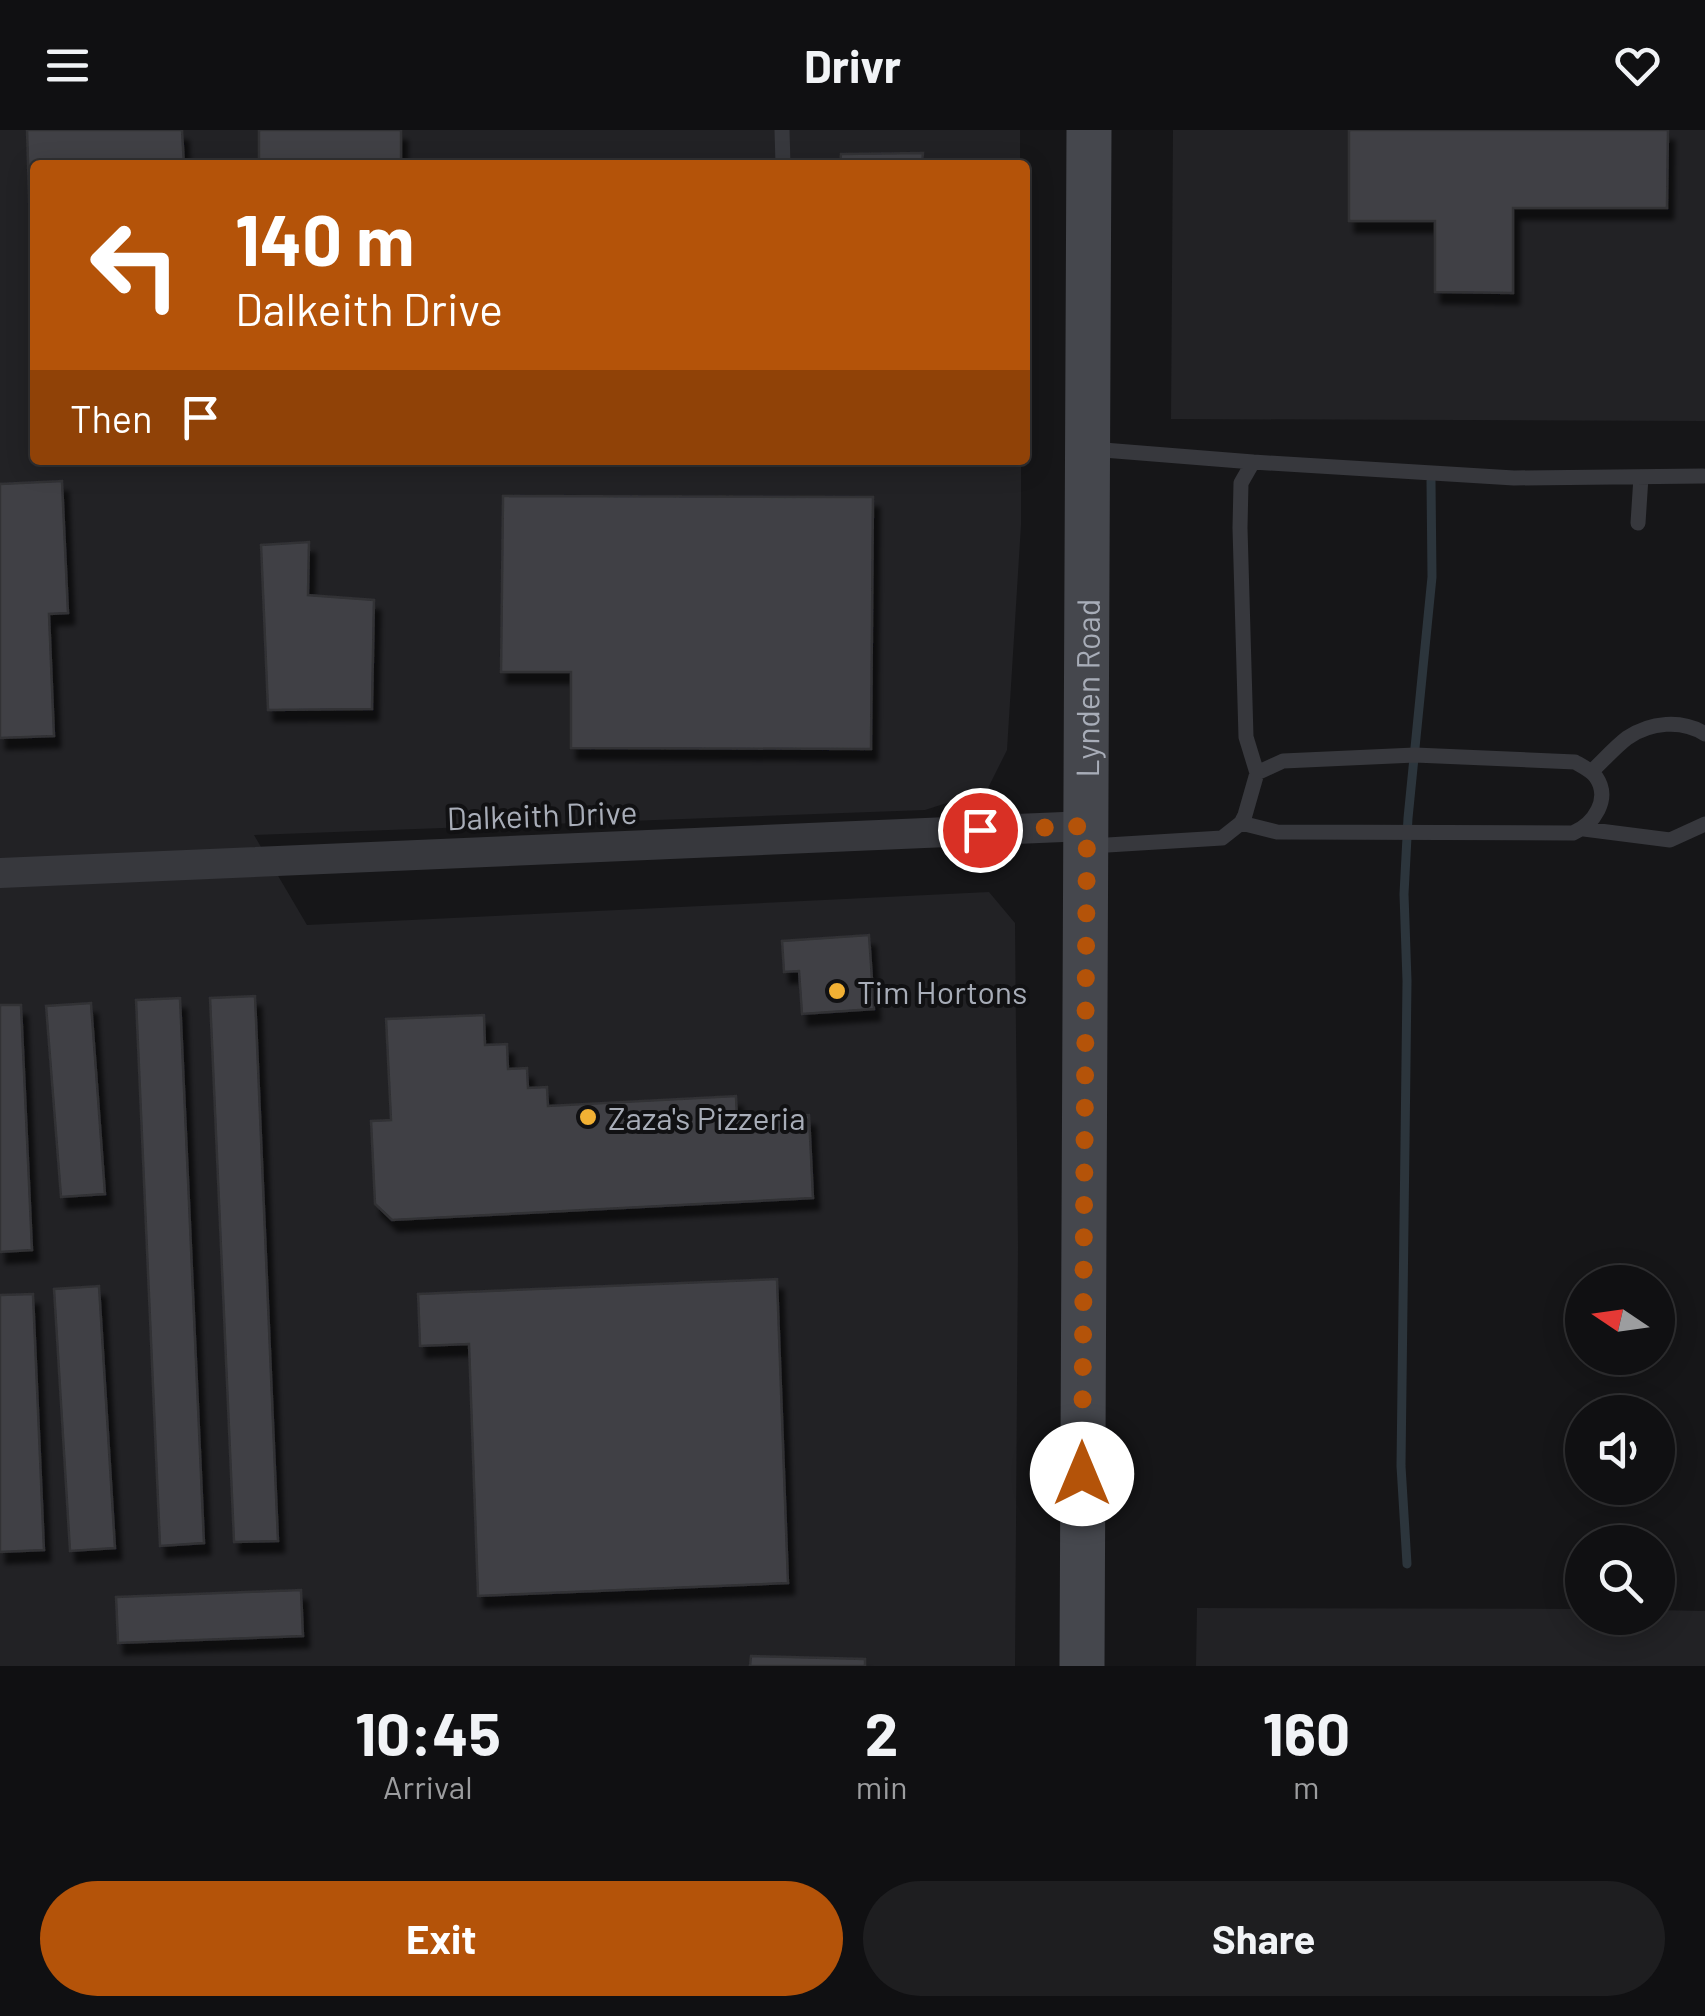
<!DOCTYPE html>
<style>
:root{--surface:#101012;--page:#1e1e20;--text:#f1f3f6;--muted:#9c9d9f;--line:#303032;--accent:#b45309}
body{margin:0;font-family:Barlow,sans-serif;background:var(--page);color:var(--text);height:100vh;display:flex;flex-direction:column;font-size:38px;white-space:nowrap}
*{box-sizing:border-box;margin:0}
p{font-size:32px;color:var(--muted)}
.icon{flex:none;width:55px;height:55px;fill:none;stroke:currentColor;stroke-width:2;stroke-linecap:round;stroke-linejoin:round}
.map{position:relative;height:1536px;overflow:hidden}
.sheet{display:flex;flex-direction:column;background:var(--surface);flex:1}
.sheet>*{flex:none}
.guide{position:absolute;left:30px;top:30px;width:1000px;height:305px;border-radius:10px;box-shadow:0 5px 25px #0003,0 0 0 2px var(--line);background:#b45309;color:#fff;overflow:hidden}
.needle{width:65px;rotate:283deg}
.fabs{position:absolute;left:1565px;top:1135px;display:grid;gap:20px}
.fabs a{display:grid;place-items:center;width:110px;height:110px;border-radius:50%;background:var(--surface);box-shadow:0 5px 25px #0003,0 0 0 2px var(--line);font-size:50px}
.pin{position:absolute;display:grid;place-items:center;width:85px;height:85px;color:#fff;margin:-42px;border:5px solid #fff;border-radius:50%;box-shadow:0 2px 10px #0007}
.me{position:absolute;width:110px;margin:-55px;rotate:0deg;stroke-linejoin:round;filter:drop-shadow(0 0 8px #0008)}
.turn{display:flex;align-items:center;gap:35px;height:210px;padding:0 40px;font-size:45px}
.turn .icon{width:130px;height:130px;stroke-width:2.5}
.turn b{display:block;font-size:70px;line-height:85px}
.then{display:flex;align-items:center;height:95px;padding:0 40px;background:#0003;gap:20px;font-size:38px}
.eta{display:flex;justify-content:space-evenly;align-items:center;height:170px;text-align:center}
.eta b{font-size:60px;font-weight:700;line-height:70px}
.cta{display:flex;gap:20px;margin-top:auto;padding:20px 40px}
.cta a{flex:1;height:115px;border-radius:60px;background:var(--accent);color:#fff;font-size:40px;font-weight:700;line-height:115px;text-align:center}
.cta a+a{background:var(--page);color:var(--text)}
header{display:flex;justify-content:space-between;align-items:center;height:130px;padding:0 40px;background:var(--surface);font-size:45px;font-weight:700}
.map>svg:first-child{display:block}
.built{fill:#222225}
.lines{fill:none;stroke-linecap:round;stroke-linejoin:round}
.stream{stroke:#2c353c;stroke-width:9}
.building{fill:#404145;stroke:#303034;stroke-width:2.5;filter:url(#shadow)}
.lane{stroke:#37383d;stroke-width:15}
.street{stroke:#37383d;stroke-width:30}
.secondary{stroke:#45474d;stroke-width:45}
.route{stroke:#b45309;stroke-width:18;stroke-dasharray:0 32.4}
.poi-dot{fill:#f2b134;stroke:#111113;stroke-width:4}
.labels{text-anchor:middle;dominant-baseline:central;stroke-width:8;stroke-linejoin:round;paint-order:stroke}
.street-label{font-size:32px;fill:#a8adb8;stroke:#111113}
.poi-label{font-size:32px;fill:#a8adb8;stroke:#111113;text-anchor:start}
</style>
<header><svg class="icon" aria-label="menu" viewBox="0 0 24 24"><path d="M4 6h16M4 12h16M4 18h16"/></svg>Drivr<svg class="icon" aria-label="heart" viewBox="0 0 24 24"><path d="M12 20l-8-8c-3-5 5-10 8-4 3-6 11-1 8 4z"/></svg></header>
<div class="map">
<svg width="1705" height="1536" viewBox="0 0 1705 1536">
<defs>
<filter id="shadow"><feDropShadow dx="6" dy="11" stdDeviation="2.5" flood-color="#0009"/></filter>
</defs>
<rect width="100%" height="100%" fill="#161618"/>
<path class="built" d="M0,0H1020V35H35V330H1021V395L1007,620L987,660L925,680L254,705L307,795L989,762L1015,793L1018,1117L1015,1536H0Z
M1173,0H1705V291L1171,289Z
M1197,1478L1582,1479V1488H1658V1480L1705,1481V1536H1196Z"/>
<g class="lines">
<path class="stream" d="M1407,1434L1401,1336L1407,851L1404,764L1408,688L1432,447L1431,351"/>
</g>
<path class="building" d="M27,0H182L184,35H35V100H30Z
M259,0H401V35H259Z
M1349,0H1668L1667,78H1513V163L1435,162V91H1349Z
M923,23L922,35H840L841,24Z
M62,351L68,483L49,484L54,606L0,608V354Z
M503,366L873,367L871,619L571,618V542H501Z
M309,412L308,465L374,470L372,579L268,580L261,415Z
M869,805L874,879L802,884L799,841L784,842L782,811Z
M255,866L278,1411L234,1412L210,868Z
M180,868L204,1413L160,1416L136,870Z
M91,873L105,1064L61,1067L46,876Z
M0,875H21L32,1120L0,1122Z
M484,885L485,915L507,914L508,939L527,938L528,958L547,957L548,976L736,966L737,988L809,985L813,1068L392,1090L375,1074L371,991L391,990L386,889Z
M777,1149L788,1453L478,1466L469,1214L420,1216L418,1164Z
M99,1156L115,1418L70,1421L54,1159Z
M33,1164L44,1420L0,1422V1165Z
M301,1460L303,1506L118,1513L116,1467Z
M751,1526L865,1529V1536H750Z"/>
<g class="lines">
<path class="lane" d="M782,0L783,35
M1091,319L1253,332
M1638,393L1641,347
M1591,642C1603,631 1614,618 1627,608C1650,592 1682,589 1705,604
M1257,643L1246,607L1240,398L1241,353L1253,332L1514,348L1703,346
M1584,699L1670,710L1705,694
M1091,716L1222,708L1241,693L1245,685L1257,643L1283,631L1415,625L1575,632C1582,636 1592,641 1596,647C1611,669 1594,694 1573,703L1277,702L1241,693"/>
<path class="street" d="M0,743L1087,696"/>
<path class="secondary" id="s1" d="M1082,1536L1089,0"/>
</g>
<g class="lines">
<path class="route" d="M980,700L1087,696L1082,1344"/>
</g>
<g class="poi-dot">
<circle cx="837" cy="861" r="10"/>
<circle cx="588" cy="987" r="10"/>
</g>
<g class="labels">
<g class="street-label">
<text stroke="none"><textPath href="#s1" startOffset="978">Lynden Road</textPath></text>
<text transform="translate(542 684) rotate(-2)">Dalkeith Drive</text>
</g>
<g class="poi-label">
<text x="857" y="861">Tim Hortons</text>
<text x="608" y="987">Zaza's Pizzeria</text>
</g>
</g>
</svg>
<div class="fabs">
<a><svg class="needle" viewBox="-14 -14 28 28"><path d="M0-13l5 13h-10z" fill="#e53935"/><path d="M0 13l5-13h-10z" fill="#9c9d9f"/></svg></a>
<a><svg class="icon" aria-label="sound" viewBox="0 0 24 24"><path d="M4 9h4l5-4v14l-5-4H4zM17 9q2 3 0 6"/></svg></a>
<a><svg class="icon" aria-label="search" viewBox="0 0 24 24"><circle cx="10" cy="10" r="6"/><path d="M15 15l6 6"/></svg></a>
</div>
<div class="pin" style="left:980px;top:700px;background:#d93025"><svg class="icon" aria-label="arrive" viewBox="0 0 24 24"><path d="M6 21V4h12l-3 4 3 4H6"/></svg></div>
<svg class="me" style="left:1082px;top:1344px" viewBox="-20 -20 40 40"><circle r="19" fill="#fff"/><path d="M0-13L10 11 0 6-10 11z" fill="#b45309"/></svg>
<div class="guide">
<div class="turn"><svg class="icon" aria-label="left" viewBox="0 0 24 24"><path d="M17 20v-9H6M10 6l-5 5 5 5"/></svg><div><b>140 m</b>Dalkeith Drive</div></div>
<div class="then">Then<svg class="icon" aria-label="arrive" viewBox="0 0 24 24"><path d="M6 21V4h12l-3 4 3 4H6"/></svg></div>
</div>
</div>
<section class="sheet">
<div class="eta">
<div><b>10:45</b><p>Arrival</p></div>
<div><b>2</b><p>min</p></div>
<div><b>160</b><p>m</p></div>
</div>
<div class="cta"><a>Exit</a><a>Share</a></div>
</section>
